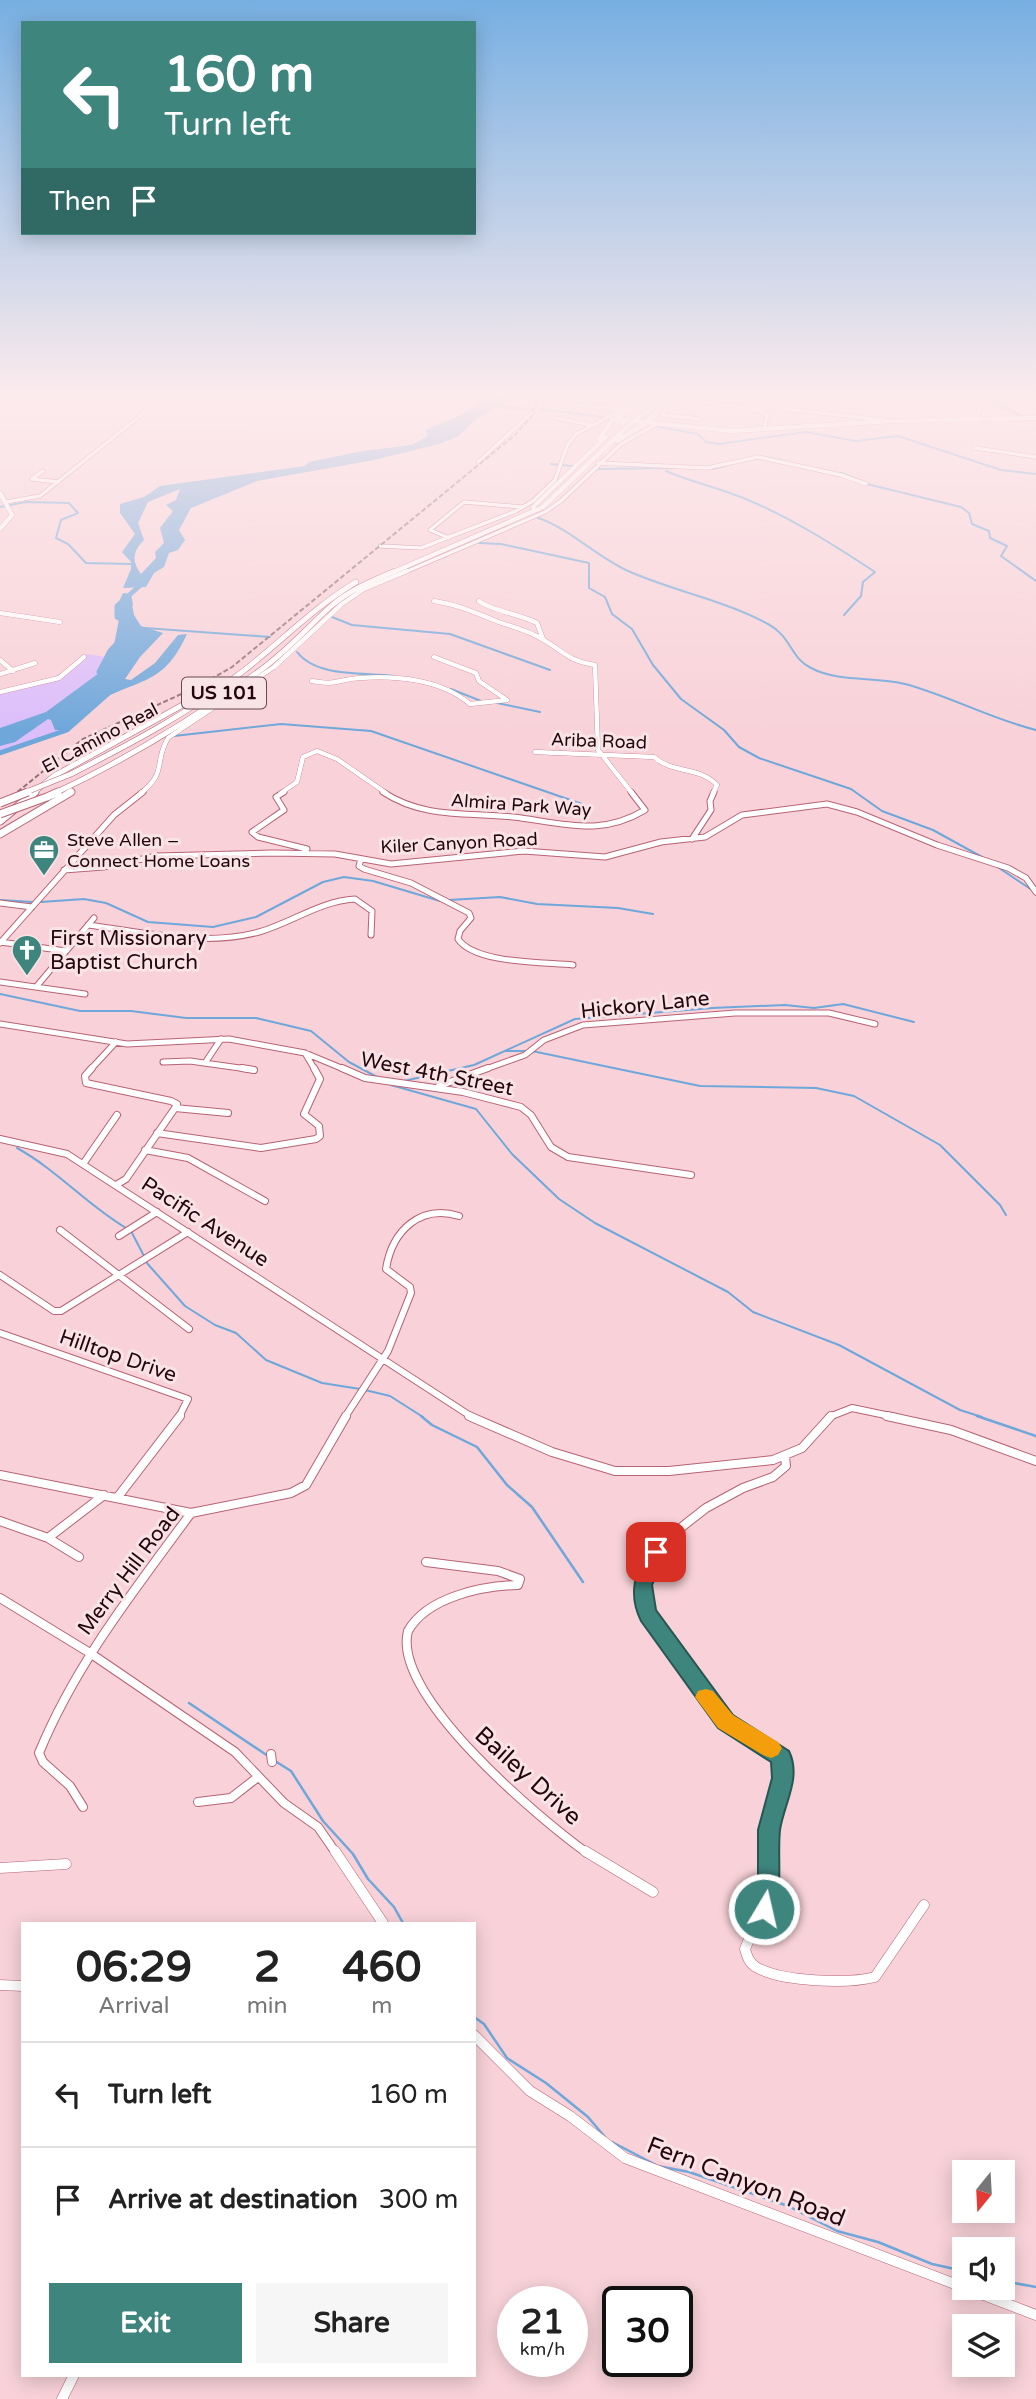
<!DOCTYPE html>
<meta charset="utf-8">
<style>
:root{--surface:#fff;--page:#f6f6f6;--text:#222;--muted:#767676;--line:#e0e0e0;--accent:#3e857e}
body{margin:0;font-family:"Varela Round",sans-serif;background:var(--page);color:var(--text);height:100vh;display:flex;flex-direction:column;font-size:26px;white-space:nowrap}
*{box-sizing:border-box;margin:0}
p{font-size:23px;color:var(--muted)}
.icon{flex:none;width:38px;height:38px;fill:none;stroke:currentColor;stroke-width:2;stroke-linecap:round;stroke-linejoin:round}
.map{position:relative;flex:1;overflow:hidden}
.drawer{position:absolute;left:21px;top:1922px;width:455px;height:455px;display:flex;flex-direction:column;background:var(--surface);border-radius:0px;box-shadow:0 4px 18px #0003}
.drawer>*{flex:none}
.banner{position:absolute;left:21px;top:21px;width:455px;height:214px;border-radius:0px;box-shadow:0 4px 18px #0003;background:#3e857e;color:#fff;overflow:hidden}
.needle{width:46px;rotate:198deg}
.buttons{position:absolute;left:952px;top:2160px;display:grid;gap:14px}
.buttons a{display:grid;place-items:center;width:63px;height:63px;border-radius:0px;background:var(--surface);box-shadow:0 4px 18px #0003;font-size:35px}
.speed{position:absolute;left:497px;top:2286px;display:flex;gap:14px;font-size:35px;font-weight:700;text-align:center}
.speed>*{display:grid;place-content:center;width:91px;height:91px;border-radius:50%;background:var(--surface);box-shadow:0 4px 18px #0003;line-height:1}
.speed small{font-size:18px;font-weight:400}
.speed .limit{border:4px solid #111;border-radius:10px;background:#fff;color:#111}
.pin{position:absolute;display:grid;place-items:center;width:60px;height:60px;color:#fff;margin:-30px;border-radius:14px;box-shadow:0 4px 10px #0006}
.me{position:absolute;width:77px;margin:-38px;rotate:9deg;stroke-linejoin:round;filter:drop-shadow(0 0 5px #0008)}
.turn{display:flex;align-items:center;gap:24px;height:147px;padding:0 28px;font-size:32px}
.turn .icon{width:91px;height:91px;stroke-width:2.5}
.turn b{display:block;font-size:49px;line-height:60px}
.then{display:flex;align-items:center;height:66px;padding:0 28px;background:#0003;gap:14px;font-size:26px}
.eta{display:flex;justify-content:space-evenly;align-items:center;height:119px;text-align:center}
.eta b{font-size:42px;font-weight:700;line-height:49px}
.cta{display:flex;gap:14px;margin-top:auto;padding:14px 28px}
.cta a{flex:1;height:80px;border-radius:0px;background:var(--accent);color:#fff;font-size:28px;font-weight:700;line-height:80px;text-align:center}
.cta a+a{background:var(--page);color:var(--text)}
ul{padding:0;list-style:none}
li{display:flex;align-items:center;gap:21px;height:105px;padding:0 28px;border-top:2px solid var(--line)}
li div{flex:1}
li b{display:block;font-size:26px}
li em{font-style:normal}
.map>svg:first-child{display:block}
.green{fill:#dcbefa}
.water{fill:#6fa7da;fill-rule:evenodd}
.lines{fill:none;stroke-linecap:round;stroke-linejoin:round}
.stream-far1{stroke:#6fa7da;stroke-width:2}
.stream{stroke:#6fa7da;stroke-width:2.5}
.river{stroke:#6fa7da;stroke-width:5}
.minor-far5-casing{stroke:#b76375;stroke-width:4.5}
.minor-far4-casing{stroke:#b76375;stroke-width:5}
.minor-far3-casing{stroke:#b76375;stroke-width:7}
.minor-far2-casing{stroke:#b76375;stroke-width:8}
.minor-far1-casing{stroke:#b76375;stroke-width:10}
.minor-casing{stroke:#b76375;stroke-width:11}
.major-casing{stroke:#b76375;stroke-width:5}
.highway-far2-casing{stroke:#b76375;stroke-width:5}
.highway-far1-casing{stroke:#b76375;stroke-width:6}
.highway-casing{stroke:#b76375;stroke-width:9}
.minor-far5{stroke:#fff;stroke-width:3.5}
.minor-far4{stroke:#fff;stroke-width:4.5}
.minor-far3{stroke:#fff;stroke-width:5}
.minor-far2{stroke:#fff;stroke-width:6}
.minor-far1{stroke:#fff;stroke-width:8}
.minor{stroke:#fff;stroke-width:10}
.major{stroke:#fff;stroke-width:4.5}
.highway-far2{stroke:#fff;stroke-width:4.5}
.highway-far1{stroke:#fff;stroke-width:5}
.highway{stroke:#fff;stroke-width:7}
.rail{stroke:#927077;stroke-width:2;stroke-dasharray:5 2.5;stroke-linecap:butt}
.highway-bridge-far2-casing{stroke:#b76375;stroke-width:5;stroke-linecap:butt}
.highway-bridge-far1-casing{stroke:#b76375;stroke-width:6;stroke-linecap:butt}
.highway-bridge-casing{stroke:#b76375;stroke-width:9;stroke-linecap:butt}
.highway-bridge-far2{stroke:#fff;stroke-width:4.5}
.highway-bridge-far1{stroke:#fff;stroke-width:5}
.highway-bridge{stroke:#fff;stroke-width:7}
.route{fill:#3e857e;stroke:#285652;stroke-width:2}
.slow{fill:#f59e0b}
.labels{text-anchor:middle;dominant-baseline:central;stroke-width:6;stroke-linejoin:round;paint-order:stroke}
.far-street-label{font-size:18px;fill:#25060e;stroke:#f8e4e7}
.far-poi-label{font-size:18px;fill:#25060e;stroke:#f8e4e7;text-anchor:start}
.shield{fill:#f8e4e7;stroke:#64494f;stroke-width:2}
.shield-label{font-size:19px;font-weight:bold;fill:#25060e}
.poi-label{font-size:21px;fill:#25060e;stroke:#f8e4e7;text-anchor:start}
.street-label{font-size:21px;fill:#25060e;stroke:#f8e4e7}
.near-street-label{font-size:24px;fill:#25060e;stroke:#f8e4e7}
</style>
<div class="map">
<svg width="1036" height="2399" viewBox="0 0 1036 2399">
<rect width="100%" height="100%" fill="#f8d2d8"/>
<path class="green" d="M87,654L106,657L101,666L105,698L58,731L0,752V692C35,684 61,679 87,654Z"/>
<path class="water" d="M493,396H507L504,404L476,419L459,436L439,444L374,460L257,481L191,508L179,530L185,540L178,550L169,553L164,567L154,573L146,587L123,588L131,569V562L122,552L135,534L120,513V504L144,497L160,486L305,466L309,462L363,451L412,445L428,436L425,430L457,417ZM180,489L176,500L166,505L173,511L160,528L164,543L155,552L156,558L141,574C131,561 133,551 144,540L138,523L148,502Z
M123,593L130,594L134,615L141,626L163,633L140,657L125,679L131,680L155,663L178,635L187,634C165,682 145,678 104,698C90,706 77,718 67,730H55L51,720L48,719L15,742L0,746V728L46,712L99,673L114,645L119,619L117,606Z"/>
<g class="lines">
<path class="stream-far1" d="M982,396L1023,417
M500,407L532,409
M540,409L602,417
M658,427L698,434L706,442L719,444L806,432L856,441L898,436L1001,470L1036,474
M759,456L781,460
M551,464L572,466
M598,469L676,468
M713,469L751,459
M666,471C693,483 721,488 748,500C793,519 834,545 875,572L863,582L861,596L844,615
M841,473L862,481
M867,484L961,507L969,513L972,524L989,531L990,538L1007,546L1001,556L1036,581
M0,507L26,502L69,503L78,513L61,520L56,538L68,544L86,563L131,564
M536,517C571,529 595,556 628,571C673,591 724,600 768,624C792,637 790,658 811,668C840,683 874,676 905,684C950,696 991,719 1036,730
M479,543L501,544L589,563V588L605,597L612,614L632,629L653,665L681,699L724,730L739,747L759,758L851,789L882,811L933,830L982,857
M130,594L132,605
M332,617L352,625L450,634L550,670
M145,628L270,637
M297,652C317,678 364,672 394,676
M451,689L481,701
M497,703L540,712
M174,736L281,724L371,731L582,804
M108,739H115
M999,868L1032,890
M0,900L32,902
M449,900L500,897L537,904L618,908L653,914
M41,902L84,899L106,903L148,922L213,927L256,917L323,882L344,877L373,881L440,901
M0,994L80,1011H131L186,1018H256L311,1031L349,1062L377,1077
M506,1051H526
M532,1051L700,1086L816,1088L854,1096L940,1145L1000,1205L1006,1215
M404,1081L474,1065L575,1019L712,1008L785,1005L814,1008L843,1004L914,1022
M391,1085L476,1109L512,1154L559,1199L595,1223L728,1292L753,1312L839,1345L960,1410L982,1417
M17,1148C57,1170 87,1205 126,1228
M131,1231L144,1256
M146,1262L185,1306L215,1325L236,1333L266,1360L322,1383L360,1389
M365,1390L390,1396L423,1417"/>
<path class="stream" d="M421,1416L432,1425L477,1447L507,1485L532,1507L583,1582
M977,1416L1036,1436
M189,1703L268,1756
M275,1761L291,1771L323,1821L353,1854L368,1879L394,1907L403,1923
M474,2017L484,2024L507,2058L546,2083L588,2117L605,2137
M612,2142L658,2166L689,2172L788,2206L837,2231L878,2242L932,2264L964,2271
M1003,2281L1036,2287
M996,2287L1010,2300"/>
<path class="river" d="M129,623L117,617V606L145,581
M99,672L110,651L122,638
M0,753L67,730L110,692"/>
<g class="minor-far5-casing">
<path id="minor-far5" d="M780,397L809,399L812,396
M678,398L669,404L663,415L700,419
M676,399L757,409L767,416L764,429
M567,404L619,409
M755,411L768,407L891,421
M556,418L591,425
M976,419L986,396
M975,448L1036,457
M478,462L534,411L532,396
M598,463L707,468L758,457L841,475L866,484
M43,471L32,479L58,482
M6,502L40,496L140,416L158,396
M449,538L430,530L464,502L522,507
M380,546L421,548L516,511L533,501L555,480L567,446L576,434L649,396
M403,573L545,512L561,501L621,444L655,425"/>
</g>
<g class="minor-far4-casing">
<path id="minor-far4" d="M434,601C462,606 471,611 496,621C512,627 527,630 542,639C565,652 566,660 595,665L598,750L632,793
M479,601C489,610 520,614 537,623L543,639
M0,613L60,622
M0,660L13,671
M0,674L35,663
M312,681C336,686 339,679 360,678C397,675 442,680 470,704L507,700L479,681L476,673L434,657
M0,692L59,678L84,657
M535,752L654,757C673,774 699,766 717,785L713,793
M141,793C168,771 153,764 168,738L274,667L342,604L364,589L407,571
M281,793L297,782L303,757L317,751L337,759L386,793"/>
</g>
<g class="minor-far3-casing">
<path id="minor-far3" d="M284,792L276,797L284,810L252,832L258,837L307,849L304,852
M383,792C424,819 467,812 513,817C540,820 567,827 594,826C611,825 630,819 645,810L631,792
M692,839L711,810L710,801L714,792
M361,859L359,866L364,869L411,883L469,913L471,918L460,931L458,939C475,964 544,962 573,965
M64,870L103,867L157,856L273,853L335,854L391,864L524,851L605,857L661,842L705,837L742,815L827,804L857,812L937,845L1008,868L1026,878L1036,892
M0,903L32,907
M88,925C143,932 203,947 259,932C291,923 320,901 355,899L372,911L371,935
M0,942L66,951
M0,943L114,815L143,792
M0,982L85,994
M36,987L94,918
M0,1024L127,1044L229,1039L305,1053L346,1070
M305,1053L315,1070
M163,1062L190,1061L254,1070
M205,1063L221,1039
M90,1070L116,1042
M483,1070L525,1055L544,1040L583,1025L735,1013H829L875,1024"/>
</g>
<g class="minor-far2-casing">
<path id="minor-far2" d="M92,1068L85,1076L86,1083L171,1101L177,1104L175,1108
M242,1068L254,1070
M342,1068L365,1078L463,1092L521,1107L531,1115L551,1147L568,1157L691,1175
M439,1086L488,1068
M175,1108L228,1113
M157,1133L261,1148L316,1139L320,1136L319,1126L304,1114L320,1079L314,1068
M0,1139L67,1154L472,1417
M145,1150L188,1158L265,1201
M83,1164L117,1115
M116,1185L126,1179L175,1108
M60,1230L189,1329
M119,1236L157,1212
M0,1275L54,1311H61L188,1232
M0,1333L188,1399L179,1417
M345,1417L388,1351L411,1293L410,1287L386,1269C392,1231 420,1204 459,1216
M829,1417L852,1408L895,1417"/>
</g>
<g class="minor-far1-casing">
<path id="minor-far1" d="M469,1416L552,1452L615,1471H669L773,1460L802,1448L831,1416
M887,1416L951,1430L1036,1461
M0,1475L191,1513
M117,1498L180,1416
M0,1521L48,1538L79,1557
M48,1538L104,1495
M426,1562L498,1571L520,1579L518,1585C482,1586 427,1597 408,1631C391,1695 540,1819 587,1853
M0,1598L90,1653L235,1752L284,1803L318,1827L336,1853
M271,1754L272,1762
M198,1802L231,1798L258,1777
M83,1807L70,1786L43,1762L39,1753C76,1663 134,1591 191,1513L291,1493L306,1485L346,1416
M769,1853C769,1820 784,1790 782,1757L726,1722L648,1615L643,1593L646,1573L655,1554L669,1537L706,1508L743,1488L773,1477L786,1466L785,1457"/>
</g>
<g class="minor-casing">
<path id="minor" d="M335,1851L383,1923
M585,1851L653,1892
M769,1851L768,1893L745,1949C747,1956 749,1963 756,1967C781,1982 848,1984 875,1977L924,1905
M0,1868L66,1864
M0,1985L23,1986
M474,2035L530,2091L570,2116L625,2158L1036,2315
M62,2399L74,2375"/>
</g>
<g class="major-casing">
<path id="major" d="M613,419L732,431L891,421L1036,418
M0,493L12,515L0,529"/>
</g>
<g class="highway-far2-casing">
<path id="highway-far2" d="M635,420L656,405
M599,439L613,419L658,396
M617,441L647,422L669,396
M533,507L606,437
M391,573L543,507L631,423"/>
</g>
<g class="highway-far1-casing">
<path id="highway-far1" d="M71,774C130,744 189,713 242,672C281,642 314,607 356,582
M33,793L54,776L188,702
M55,793C125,760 195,718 258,672C285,653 306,629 330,607C349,590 372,581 395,571"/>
</g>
<g class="highway-casing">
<path id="highway" d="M47,797L58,792
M0,821L35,792
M0,834L71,792"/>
</g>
<use href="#minor-far5" class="minor-far5"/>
<use href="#minor-far4" class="minor-far4"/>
<use href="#minor-far3" class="minor-far3"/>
<use href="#minor-far2" class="minor-far2"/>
<use href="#minor-far1" class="minor-far1"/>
<use href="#minor" class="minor"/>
<use href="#major" class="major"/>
<use href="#highway-far2" class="highway-far2"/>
<use href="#highway-far1" class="highway-far1"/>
<use href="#highway" class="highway"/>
<path class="rail" d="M0,806L83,739L201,685L232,667L515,435L532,416L538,396"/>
<g class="highway-bridge-far2-casing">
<path id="highway-bridge-far2" d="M623,423L628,419"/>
</g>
<g class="highway-bridge-far1-casing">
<path id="highway-bridge-far1" d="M24,793L71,774"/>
</g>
<g class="highway-bridge-casing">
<path id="highway-bridge" d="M0,803L28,792
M0,814L47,797"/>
</g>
<use href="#highway-bridge-far2" class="highway-bridge-far2"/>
<use href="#highway-bridge-far1" class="highway-bridge-far1"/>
<use href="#highway-bridge" class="highway-bridge"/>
</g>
<linearGradient id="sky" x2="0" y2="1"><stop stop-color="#77afe2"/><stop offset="0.54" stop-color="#fcebed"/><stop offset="1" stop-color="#fcebed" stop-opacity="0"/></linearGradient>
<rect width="1036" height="732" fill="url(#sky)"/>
<path class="route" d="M656,1544L663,1546L666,1552L652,1585L656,1610L733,1715L789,1751C802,1778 784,1803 780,1830C777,1859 784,1889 772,1916L764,1920L755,1916L752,1909L758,1874V1830L772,1778L771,1762L718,1728L641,1621C627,1593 636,1572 649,1546Z"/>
<path class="slow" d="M706,1689L713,1691L733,1715L778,1742L782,1748L778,1755L771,1758L763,1755L718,1728L695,1697L698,1691Z"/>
<defs>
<g id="office-pin" transform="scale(1.575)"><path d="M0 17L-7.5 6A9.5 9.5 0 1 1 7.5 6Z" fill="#3e857e" stroke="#f8e4e7"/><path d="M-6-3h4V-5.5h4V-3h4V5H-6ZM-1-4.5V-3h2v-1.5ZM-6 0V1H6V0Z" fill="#fff"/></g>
<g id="church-pin" transform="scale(1.575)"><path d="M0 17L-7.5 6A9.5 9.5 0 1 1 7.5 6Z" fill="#3e857e" stroke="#f8e4e7"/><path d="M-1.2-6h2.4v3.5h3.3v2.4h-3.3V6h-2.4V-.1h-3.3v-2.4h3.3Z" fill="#fff"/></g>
</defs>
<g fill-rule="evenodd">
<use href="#office-pin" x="44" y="850"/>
<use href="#church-pin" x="27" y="950"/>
</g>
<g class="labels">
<g class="far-street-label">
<text transform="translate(100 738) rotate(-28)">El Camino Real</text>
<text transform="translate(599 741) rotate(2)">Ariba Road</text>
<text transform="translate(521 805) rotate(4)">Almira Park Way</text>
<text transform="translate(459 843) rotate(-3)">Kiler Canyon Road</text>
</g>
<g class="far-poi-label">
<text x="67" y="840">Steve Allen –<tspan x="67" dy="21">Connect Home Loans</tspan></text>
</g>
<rect class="shield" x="182" y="677.5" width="84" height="31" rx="5"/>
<g class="shield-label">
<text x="224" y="693">US 101</text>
</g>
<g class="poi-label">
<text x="50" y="938">First Missionary<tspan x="50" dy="24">Baptist Church</tspan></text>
</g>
<g class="street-label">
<text transform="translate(645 1005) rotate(-6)">Hickory Lane</text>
<text transform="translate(437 1074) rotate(11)">West 4th Street</text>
<text transform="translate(205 1222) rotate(33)">Pacific Avenue</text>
<text transform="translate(118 1356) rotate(19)">Hilltop Drive</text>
<text transform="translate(129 1571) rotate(-53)">Merry Hill Road</text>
</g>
<g class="near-street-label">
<text transform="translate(528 1776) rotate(42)">Bailey Drive</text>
<text transform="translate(746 2182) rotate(21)">Fern Canyon Road</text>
</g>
</g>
</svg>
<div class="buttons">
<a><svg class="needle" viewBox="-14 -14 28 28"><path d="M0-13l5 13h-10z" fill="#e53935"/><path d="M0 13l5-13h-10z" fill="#767676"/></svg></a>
<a><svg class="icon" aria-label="sound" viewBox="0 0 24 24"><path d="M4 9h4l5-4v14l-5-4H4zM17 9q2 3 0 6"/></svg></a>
<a><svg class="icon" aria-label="layers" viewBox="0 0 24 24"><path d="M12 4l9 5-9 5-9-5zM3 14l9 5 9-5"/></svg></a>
</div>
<div class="speed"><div>21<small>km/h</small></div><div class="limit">30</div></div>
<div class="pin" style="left:656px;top:1552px;background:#d93025"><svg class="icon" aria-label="arrive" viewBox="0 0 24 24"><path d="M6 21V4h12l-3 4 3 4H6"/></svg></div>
<svg class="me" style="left:764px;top:1909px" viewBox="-20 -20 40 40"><circle r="17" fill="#3e857e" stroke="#fff" stroke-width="3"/><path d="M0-11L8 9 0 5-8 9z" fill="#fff"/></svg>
<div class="banner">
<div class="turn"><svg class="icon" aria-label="left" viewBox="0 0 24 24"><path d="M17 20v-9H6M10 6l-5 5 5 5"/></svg><div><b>160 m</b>Turn left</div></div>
<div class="then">Then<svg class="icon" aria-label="arrive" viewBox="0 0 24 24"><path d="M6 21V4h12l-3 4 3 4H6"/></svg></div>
</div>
<section class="drawer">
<div class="eta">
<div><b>06:29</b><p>Arrival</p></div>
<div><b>2</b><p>min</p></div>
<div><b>460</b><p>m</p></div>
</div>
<ul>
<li><svg class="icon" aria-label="left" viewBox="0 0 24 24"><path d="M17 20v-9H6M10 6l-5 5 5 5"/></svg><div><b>Turn left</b></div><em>160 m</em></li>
<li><svg class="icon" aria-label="arrive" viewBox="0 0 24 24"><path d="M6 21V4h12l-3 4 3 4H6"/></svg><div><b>Arrive at destination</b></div><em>300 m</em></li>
</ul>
<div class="cta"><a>Exit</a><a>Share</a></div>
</section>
</div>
